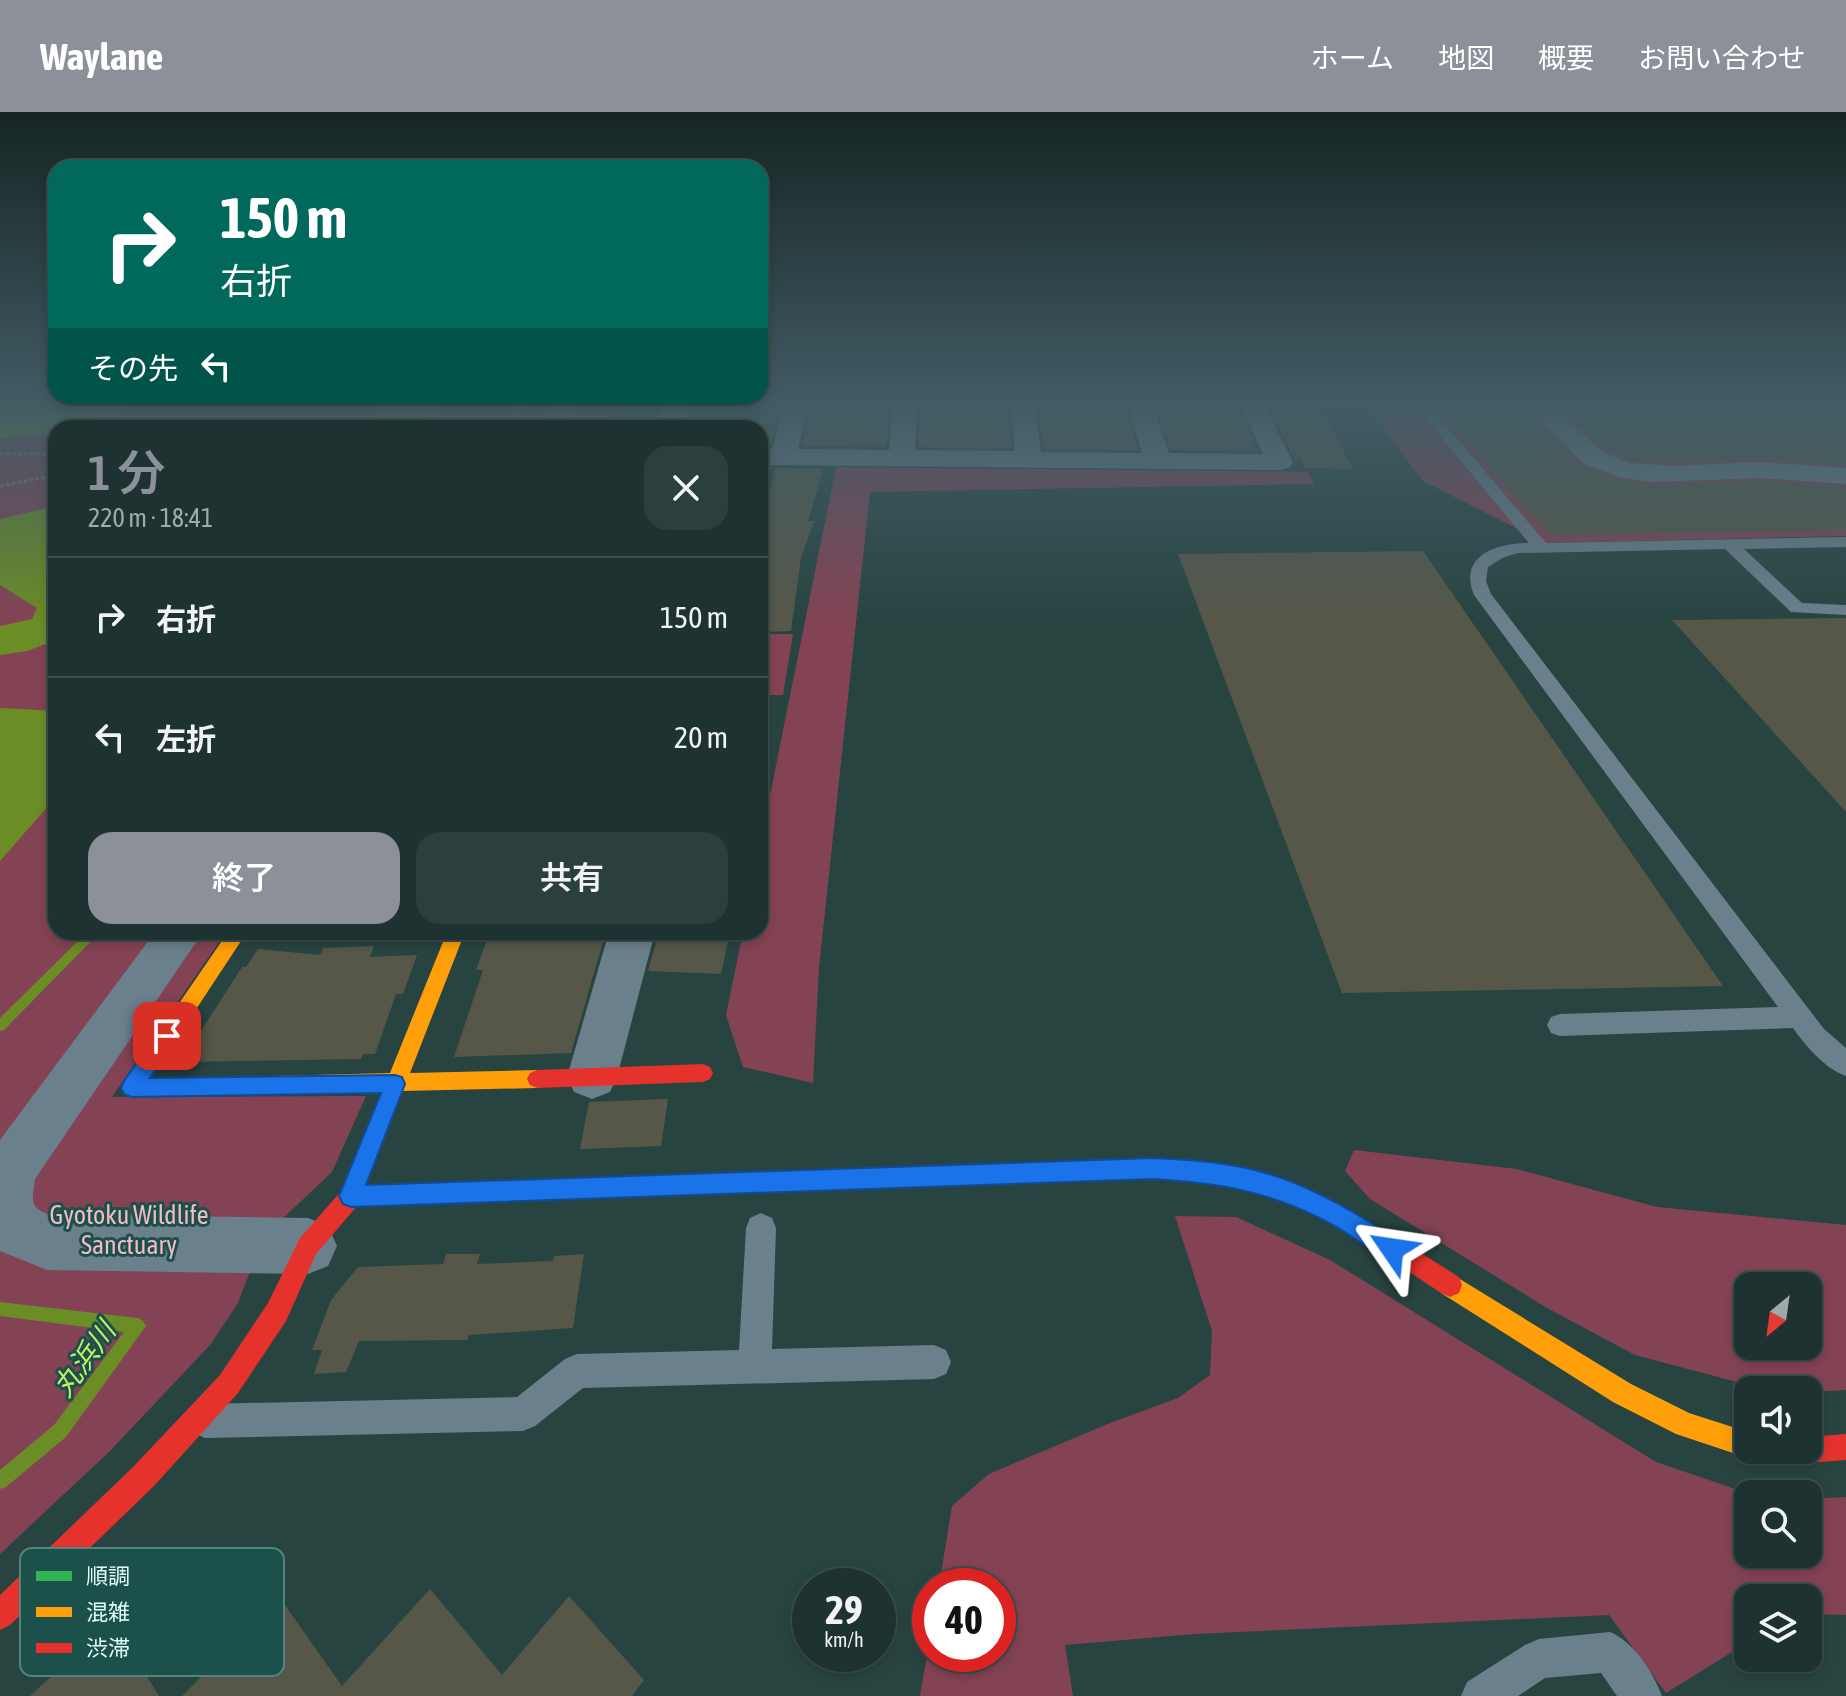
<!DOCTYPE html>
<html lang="ja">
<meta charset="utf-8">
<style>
:root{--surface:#1e3331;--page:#2b3f3d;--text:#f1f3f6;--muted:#a1aaab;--line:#3c4e4d;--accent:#8c9099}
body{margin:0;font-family:"Asap Condensed","Noto Sans JP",sans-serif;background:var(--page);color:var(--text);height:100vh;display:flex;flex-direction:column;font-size:30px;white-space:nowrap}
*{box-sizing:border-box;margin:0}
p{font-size:26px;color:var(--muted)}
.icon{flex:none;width:44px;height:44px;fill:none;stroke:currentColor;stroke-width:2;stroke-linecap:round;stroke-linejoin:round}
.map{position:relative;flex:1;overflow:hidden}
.panel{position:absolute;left:48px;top:308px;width:720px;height:520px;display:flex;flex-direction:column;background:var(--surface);border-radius:24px;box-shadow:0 4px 12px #0003,0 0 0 2px var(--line)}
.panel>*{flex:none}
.hud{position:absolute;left:48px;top:48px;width:720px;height:244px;border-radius:24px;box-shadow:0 4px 12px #0003,0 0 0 2px var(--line);background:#00695c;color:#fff;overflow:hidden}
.needle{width:52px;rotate:209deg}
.tools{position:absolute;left:1734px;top:1160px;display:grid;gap:16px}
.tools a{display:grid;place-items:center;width:88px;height:88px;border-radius:16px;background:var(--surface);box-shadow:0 4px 12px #0003,0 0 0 2px var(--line);font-size:40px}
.speed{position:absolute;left:792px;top:1456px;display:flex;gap:16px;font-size:40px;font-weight:700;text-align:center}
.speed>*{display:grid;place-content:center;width:104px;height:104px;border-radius:50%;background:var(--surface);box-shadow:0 4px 12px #0003,0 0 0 2px var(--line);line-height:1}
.speed small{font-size:20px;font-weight:400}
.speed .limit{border:12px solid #d22;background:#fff;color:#111}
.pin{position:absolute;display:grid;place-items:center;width:68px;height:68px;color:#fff;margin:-34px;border-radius:16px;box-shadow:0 4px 12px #0006}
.me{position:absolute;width:88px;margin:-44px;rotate:302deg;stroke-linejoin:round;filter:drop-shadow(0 0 6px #0008)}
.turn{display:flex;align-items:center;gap:28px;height:168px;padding:0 40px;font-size:36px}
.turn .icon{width:104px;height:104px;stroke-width:2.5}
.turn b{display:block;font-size:56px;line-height:68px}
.then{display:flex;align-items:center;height:76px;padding:0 40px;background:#0003;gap:16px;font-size:30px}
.round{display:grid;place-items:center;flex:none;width:84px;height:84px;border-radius:24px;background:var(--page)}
.headline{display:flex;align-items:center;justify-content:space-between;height:136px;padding:0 40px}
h1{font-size:48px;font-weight:600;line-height:60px;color:var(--accent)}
.cta{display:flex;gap:16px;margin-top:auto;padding:16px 40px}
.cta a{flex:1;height:92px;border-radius:24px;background:var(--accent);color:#fff;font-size:32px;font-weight:600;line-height:92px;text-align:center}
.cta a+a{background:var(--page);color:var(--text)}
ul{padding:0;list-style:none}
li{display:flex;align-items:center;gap:24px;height:120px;padding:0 40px;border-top:2px solid var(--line)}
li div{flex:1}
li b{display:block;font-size:30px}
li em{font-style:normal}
header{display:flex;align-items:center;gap:48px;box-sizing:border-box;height:112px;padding:0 40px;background:var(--accent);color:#fff}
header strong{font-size:38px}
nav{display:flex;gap:44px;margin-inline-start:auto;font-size:28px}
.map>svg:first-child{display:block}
.green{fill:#844355;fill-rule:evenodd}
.water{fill:#6b8d26}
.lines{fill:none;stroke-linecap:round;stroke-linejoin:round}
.stream{fill:#6b8d26;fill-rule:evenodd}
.building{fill:#565748}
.path{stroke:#6d8088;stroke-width:3;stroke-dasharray:4 2;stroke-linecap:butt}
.lane{fill:#6b808d;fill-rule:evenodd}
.street{fill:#6b808d;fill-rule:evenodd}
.fast{fill:#30b455;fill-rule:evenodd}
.slow{fill:#ff9f0a;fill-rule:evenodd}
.jam{fill:#e5322d;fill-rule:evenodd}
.route{fill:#1a73e8;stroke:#114b97;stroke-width:2}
.labels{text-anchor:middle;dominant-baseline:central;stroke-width:6;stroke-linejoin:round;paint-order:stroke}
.near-park-label{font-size:26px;fill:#f3b9c5;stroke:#1c504a}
.near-water-label{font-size:28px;font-style:italic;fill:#c1ef65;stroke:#1c504a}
.key{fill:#1c504a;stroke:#57837e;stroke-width:2}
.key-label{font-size:22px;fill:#e1fbf7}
</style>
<header>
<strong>Waylane</strong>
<nav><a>ホーム</a><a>地図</a><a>概要</a><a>お問い合わせ</a></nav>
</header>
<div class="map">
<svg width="1846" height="1584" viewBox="0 0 1846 1584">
<rect width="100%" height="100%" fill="#284441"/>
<path class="green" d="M0,290H617L602,316H56V820H226L112,985L366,984L332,1060L277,1112L251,1157L238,1191L210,1233L110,1339L0,1442Z
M1363,290H1846V424L1545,431L1423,369Z
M836,355L1308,360L1314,372L870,380L819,855L813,971L743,955L726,903L743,820H760V733Z
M760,522H793L783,583H760Z
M1354,1038L1517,1057L1657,1095L1846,1113V1278L1808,1280L1741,1271L1635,1243L1547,1196L1370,1087L1345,1059ZM1748,1174H1808V1234H1748Z
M1175,1104L1236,1105L1330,1148L1656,1350L1750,1382L1748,1442H1808V1387L1846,1385V1503L1808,1502V1486H1748V1530L1666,1581L1609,1503L1194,1522L1065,1533L1073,1584H920L930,1526V1542H998V1474H939L952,1394L989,1362L1110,1311L1178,1286L1210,1263L1212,1219Z"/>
<path class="water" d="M0,290H138L79,313L56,316V320L50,321L0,326Z
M387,290H445L422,316H360Z
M56,394V528L27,539L0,543V514L32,507L37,496L0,473V407Z
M0,596L56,599V685L0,749Z"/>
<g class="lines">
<path class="stream" d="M519,290H525L506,316H500Z
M87,820H100L4,918L0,919V906Z
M0,1190L138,1206L143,1209L146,1214L66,1325L6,1375L0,1377V1358L54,1313L124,1220L0,1204Z"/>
</g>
<path class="building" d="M760,290H782L770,334H760Z
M812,290H891L886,335L802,334Z
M921,290H1007L1012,336L918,335Z
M1037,290H1124L1138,338L1044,337Z
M1213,290H1236L1258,339L1171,338L1154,291Z
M1266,290H1307L1314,295L1329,311L1353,357L1304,356L1300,346H1294Z
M1432,290H1520L1582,354L1620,368L1651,373L1759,369L1846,375V418L1551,423Z
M1553,290H1846V353L1759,347L1673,351L1631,348L1604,337Z
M776,356L823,357L808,409H814L801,446L791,519L760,520V436L770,412H763L768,397H764Z
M1423,439L1723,874L1342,881L1178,442Z
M1846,506V700L1672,508Z
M490,820H596L594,826H604L571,941L454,945L483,858H476Z
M659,820H730L721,862L648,859Z
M374,834L370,845L417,843L403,882H396L375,942H363L361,947L181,950L242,855H246L258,837L320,843L323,836Z
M668,987L661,1034L580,1037L589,990Z
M446,1142H480L477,1152L553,1149L554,1144L584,1142L573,1216L469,1223L467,1228L359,1229L346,1260L314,1262L322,1238H312L331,1188L358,1155L443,1152Z
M430,1477L502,1563L569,1484L644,1568L632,1584H182L280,1486L342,1574Z
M112,1508L159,1584H30Z"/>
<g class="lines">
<path class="path" d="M214,316L236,309L257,311V316
M0,342H56
M0,374L56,363"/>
<path class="lane" d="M1412,290H1426L1546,431L1846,425V435L1744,437L1802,491L1846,493V503L1791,500L1725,437L1518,441L1502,446L1488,455L1486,469L1491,482L1824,917L1846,936V964C1824,956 1806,934 1793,916L1560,924L1551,921L1547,913L1551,905L1560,902L1778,895L1474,483C1458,444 1496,431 1529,431Z
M761,1101L772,1106L776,1116L772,1237L934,1233L946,1238L951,1250L946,1262L934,1267L583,1276L535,1314L523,1319L205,1326L193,1321L188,1309L193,1297L205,1292L517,1285L565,1247L577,1242L739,1238L746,1116L750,1106Z
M1610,1520C1634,1530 1653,1560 1662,1584H1617L1601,1561L1545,1566L1518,1584H1461L1467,1570L1525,1533L1539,1527Z"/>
<path class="street" d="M555,290H579L562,316H536Z
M668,290H692L678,316H652Z
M785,290H809L798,337L889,338L894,290H918L915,338L1015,339L1010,290H1034L1041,340L1142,341L1127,290H1151L1169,341L1263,342L1239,290H1263L1293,350L1289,356L1280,358L760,353V337H772Z
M1523,290H1549L1602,340L1630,351L1673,354L1759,350L1846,356V372L1759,366L1651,370L1620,365L1584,352Z
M155,820H203L35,1067C33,1085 28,1095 47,1102L308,1106L328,1114L337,1134L328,1154L308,1162L47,1158L0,1139V1028Z
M609,820H655L617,965L610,980L592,987L574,980L567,965Z"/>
<path class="fast" d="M1097,1049L1105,1052L1108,1059L1105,1066L1097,1069L656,1084L648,1081L645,1074L648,1067L656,1064Z"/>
<path class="slow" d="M228,820H247L150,967L390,961L447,820H465L410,961L537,958L544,961L547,967L544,973L537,976L403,979L364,1079L356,1082L348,1079L345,1072L382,979L132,985L125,982L122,976L125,970Z
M1450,1161L1631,1272L1689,1301L1748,1320V1338H1759L1757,1342L1748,1346L1676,1322L1613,1290L1441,1181L1438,1173L1441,1165Z"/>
<path class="jam" d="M703,952L710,955L713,961L710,967L703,970L537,976L530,973L527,967L530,961L537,958Z
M1162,1047C1289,1050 1355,1100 1459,1165L1462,1173L1459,1181L1450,1185L1441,1181C1381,1142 1320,1095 1249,1077C1200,1065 1147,1067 1097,1069L1089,1066L1086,1059L1089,1052L1097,1049Z
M356,1062L364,1065L367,1073L656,1064L664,1067L667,1074L664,1081L656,1084L357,1094L316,1142L286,1209L238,1281L154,1374L10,1513L0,1518V1483L134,1354L220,1263L268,1191L300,1126L343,1077L348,1065Z
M1846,1322V1348L1808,1351L1799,1347L1795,1338H1808V1325Z"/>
</g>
<linearGradient id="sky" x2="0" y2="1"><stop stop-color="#162524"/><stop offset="0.57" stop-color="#425c65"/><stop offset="1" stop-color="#425c65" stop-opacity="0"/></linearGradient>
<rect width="1846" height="512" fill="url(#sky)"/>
<path class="route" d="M167,915L174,918L177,924L150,966L395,963L402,965L405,972L366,1073L1153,1046C1192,1048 1231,1050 1269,1062C1316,1076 1360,1104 1401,1129L1404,1137L1401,1145L1392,1149C1371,1140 1353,1124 1333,1113C1273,1080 1221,1071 1153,1067L351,1095L343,1092L339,1084L381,981L132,985L124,982L121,976L124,969L160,918Z"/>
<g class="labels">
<g class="near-park-label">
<text x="129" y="1103">Gyotoku Wildlife<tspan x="129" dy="30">Sanctuary</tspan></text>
</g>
<g class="near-water-label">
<text transform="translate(84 1247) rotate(-54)">丸浜川</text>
</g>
</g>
<rect x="20" y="1436" width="264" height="128" rx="12" class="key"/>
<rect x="36" y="1459" width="36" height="10" fill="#30b455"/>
<rect x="36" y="1495" width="36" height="10" fill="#ff9f0a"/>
<rect x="36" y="1531" width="36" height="10" fill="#e5322d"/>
<g class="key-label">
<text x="86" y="1472">順調</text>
<text x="86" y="1508">混雑</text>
<text x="86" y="1544">渋滞</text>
</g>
</svg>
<div class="tools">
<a><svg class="needle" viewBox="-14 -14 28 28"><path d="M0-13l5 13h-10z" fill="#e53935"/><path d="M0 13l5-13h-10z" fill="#a1aaab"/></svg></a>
<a><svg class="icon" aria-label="sound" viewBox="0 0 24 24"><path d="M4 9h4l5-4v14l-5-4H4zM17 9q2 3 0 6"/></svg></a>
<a><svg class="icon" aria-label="search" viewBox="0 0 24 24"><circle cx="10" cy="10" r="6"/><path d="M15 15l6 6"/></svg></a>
<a><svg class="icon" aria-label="layers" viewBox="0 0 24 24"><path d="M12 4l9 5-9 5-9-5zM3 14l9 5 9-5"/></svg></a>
</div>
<div class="speed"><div>29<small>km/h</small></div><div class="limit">40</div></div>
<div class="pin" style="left:167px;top:924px;background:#d93025"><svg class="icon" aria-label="arrive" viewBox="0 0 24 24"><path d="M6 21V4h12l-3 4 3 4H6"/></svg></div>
<svg class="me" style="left:1392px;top:1137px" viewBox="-20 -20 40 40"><path d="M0-17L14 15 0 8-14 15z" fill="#1a73e8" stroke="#fff" stroke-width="4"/></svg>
<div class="hud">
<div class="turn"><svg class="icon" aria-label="right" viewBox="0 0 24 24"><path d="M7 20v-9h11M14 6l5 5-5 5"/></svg><div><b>150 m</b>右折</div></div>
<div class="then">その先<svg class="icon" aria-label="left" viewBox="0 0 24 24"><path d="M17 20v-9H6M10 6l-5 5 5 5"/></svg></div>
</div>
<section class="panel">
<div class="headline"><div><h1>1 分</h1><p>220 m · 18:41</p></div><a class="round"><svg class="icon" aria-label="close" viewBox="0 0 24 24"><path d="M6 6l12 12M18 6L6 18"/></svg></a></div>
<ul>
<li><svg class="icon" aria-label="right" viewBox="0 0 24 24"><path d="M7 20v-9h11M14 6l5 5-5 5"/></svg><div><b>右折</b></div><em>150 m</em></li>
<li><svg class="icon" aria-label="left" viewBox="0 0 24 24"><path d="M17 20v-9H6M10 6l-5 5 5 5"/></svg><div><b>左折</b></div><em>20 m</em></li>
</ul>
<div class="cta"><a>終了</a><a>共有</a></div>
</section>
</div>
